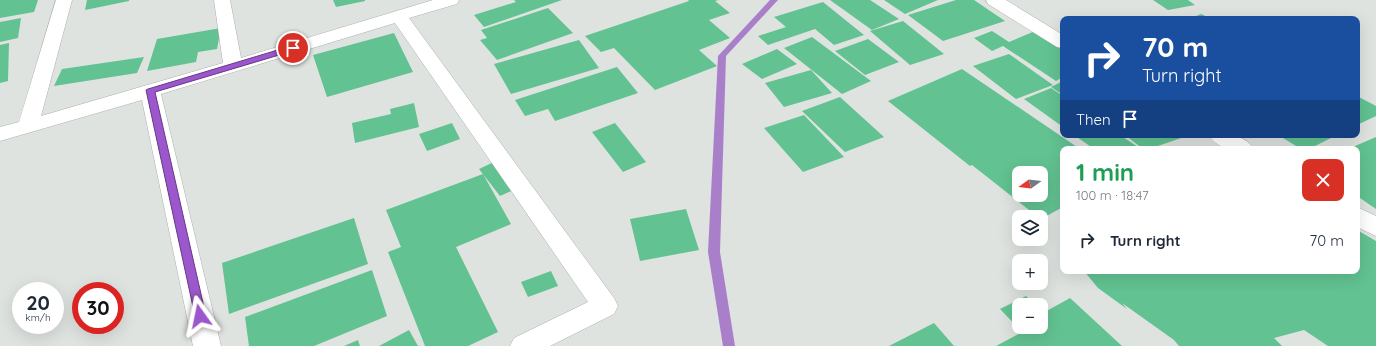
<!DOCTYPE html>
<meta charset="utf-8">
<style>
:root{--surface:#fff;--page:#f6f6f7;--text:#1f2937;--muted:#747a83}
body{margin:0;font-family:Quicksand,sans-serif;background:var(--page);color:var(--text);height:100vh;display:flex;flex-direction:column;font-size:15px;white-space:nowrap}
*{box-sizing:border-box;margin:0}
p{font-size:13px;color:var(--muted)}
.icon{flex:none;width:22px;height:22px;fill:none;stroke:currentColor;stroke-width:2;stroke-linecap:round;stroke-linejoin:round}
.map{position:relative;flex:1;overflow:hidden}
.details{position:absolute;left:1060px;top:146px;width:300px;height:128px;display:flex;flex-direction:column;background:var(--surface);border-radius:8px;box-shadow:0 4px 16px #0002}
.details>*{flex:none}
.top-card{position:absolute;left:1060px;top:16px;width:300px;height:122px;border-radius:8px;box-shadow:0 4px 16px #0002;background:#1a4fa0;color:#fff;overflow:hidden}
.needle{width:26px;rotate:255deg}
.buttons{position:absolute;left:1012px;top:166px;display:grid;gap:8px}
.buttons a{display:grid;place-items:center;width:36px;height:36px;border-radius:8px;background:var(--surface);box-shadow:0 4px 16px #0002;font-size:20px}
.speed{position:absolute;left:12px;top:282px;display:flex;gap:8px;font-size:20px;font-weight:700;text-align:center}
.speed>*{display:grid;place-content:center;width:52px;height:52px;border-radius:50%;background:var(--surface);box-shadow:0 4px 16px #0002;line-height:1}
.speed small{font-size:10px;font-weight:400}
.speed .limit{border:6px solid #d22;background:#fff;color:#111}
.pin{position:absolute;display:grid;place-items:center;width:34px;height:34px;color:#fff;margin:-17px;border:2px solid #fff;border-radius:50%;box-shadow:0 1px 4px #0007}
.me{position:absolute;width:44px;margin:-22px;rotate:348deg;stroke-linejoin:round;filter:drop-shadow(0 0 3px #0008)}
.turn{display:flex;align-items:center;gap:14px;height:84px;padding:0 16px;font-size:18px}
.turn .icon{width:52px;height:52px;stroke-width:2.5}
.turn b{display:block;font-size:28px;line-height:34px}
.then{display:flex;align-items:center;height:38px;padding:0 16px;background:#0003;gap:8px;font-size:15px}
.round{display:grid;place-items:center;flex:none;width:42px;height:42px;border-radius:8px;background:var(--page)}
.summary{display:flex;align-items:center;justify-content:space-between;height:68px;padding:0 16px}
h1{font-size:24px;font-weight:700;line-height:30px;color:#1e9e55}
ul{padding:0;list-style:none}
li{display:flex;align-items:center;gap:12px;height:52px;padding:0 16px}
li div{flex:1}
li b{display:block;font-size:15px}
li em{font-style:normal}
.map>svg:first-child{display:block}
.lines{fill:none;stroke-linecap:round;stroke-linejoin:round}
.stream{fill:#aa7fca;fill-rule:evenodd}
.building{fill:#62c291;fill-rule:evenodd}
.minor-casing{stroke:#acb0ad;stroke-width:1}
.minor{fill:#fff;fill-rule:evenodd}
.route{fill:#9c57cc;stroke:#653985}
</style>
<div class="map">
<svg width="1376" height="346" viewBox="0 0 1376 346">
<rect width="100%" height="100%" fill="#dee3e0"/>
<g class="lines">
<path class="stream" d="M770,0H778L726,56L720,252L735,346H723L708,252L718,56Z"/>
</g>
<path class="building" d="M0,0H38L34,12L0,18Z
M87,0H129V1L85,10Z
M333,0H365V1L336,7Z
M514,0H562L484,27L474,15L516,2Z
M688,0H719L715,1L730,13L709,20L730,38L699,50L717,66L655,90L614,48L601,52L585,36L689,1Z
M830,0H870L899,19L872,30Z
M884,0H938L905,14Z
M956,0H974L1005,21L943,41L908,15Z
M1153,0H1188L1195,5L1168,10Z
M823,2L864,35L834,45L815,29L768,45L758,36L786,27L774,17Z
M548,8L573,33L497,60L480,40L487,38L481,30Z
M1201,14L1212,19H1189Z
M21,18L18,38L0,42V22Z
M903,21L944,54L910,65L870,31Z
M221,28L217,49L198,52L196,62L147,71L157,39Z
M992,31L1009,42L1035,31L1063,48V77L1056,81L1003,46L992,51L974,38Z
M394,33L413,72L327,97L313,55Z
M812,37L871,81L842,94L784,48Z
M868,39L899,62L865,75L835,51Z
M579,40L599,68L511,94L494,64Z
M9,43L8,81L0,83V45Z
M777,49L797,64L762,79L742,64Z
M1009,54L1053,85L1016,99L973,66Z
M144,57L137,73L54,86L62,69Z
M617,67L638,93L555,121L548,109L525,116L515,100Z
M962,69L1080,149H1063V207L1041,219V217H1038L972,165L970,166L888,101ZM1019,173H1041V195H1019Z
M811,70L832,93L784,107L765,83Z
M1063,81V95L1051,87Z
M1051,88L1063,96V127L1024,99Z
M1357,96L1376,106V116L1357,125Z
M840,97L884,137L845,152L802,111Z
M414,103L419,127L355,143L352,123L391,114L390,109Z
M804,115L844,157L803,172L764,128Z
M452,123L460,139L427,151L419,134Z
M615,123L646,162L623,172L592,132Z
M1074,135H1120L1141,149H1094Z
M1125,135H1190L1149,149H1143Z
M1278,135H1337L1309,149H1301Z
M1376,137V209L1357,196V149H1348Z
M496,161L518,188L500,196L479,169Z
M483,174L511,224L456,247L498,332L468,346H425L388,252L401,247L386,210Z
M686,209L699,250L640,261L630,219Z
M354,218L368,264L229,314L222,263Z
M1357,230L1376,241V346H1328L1304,330L1274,338L1282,346H1179L1174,340L1122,303L1127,309L1098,288L1084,271H1357Z
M372,270L387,316L314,346H249L245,317Z
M551,271L558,286L528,297L521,282Z
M1026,296L1035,305H1019V327H1041V311L1043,313L1070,298L1122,346H996L1022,332L1000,309Z
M934,323L954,346H889Z
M409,330L418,346H379Z
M358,340L360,346H344Z"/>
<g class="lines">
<g class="minor-casing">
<path id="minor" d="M56,0H72L41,116L223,63L214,0H230L241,58L433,0H459L457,4L409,18L614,298L618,306L614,314L550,346H510L514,338L588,302L395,23L161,94L221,346H193L142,100L0,141V127L19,122Z
M986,0H1006L1063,35V48L1057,47L988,4Z
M1209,135C1225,135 1244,133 1254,149C1237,149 1219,152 1209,135Z
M1357,207L1376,216V236L1357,227Z"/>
</g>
<use href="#minor" class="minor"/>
</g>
<path class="route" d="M291,46H293L297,48L296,50L155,92L206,316L204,319L200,320L197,319L195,316L146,90L148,89Z"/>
</svg>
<div class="buttons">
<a><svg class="needle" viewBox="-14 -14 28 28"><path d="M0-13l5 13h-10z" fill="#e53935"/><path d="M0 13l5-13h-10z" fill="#747a83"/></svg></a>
<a><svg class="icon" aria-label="layers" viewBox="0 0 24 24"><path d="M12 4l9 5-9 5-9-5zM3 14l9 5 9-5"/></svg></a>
<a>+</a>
<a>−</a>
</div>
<div class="speed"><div>20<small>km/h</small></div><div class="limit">30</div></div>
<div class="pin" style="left:293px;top:48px;background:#d93025"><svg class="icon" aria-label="arrive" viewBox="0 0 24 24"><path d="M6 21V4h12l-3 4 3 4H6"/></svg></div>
<svg class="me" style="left:200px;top:316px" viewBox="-20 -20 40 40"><path d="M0-17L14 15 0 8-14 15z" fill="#9c57cc" stroke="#fff" stroke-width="4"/></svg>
<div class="top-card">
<div class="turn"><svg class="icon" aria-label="right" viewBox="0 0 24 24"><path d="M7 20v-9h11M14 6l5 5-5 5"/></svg><div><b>70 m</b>Turn right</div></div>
<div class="then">Then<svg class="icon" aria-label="arrive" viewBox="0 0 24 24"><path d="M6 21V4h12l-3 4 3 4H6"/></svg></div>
</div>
<section class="details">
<div class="summary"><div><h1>1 min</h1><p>100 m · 18:47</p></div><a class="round" style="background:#d93025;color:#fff"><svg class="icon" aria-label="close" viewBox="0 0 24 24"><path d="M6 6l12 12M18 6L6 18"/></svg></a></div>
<ul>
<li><svg class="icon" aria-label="right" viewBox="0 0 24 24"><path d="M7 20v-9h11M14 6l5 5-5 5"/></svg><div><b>Turn right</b></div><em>70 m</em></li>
</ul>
</section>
</div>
